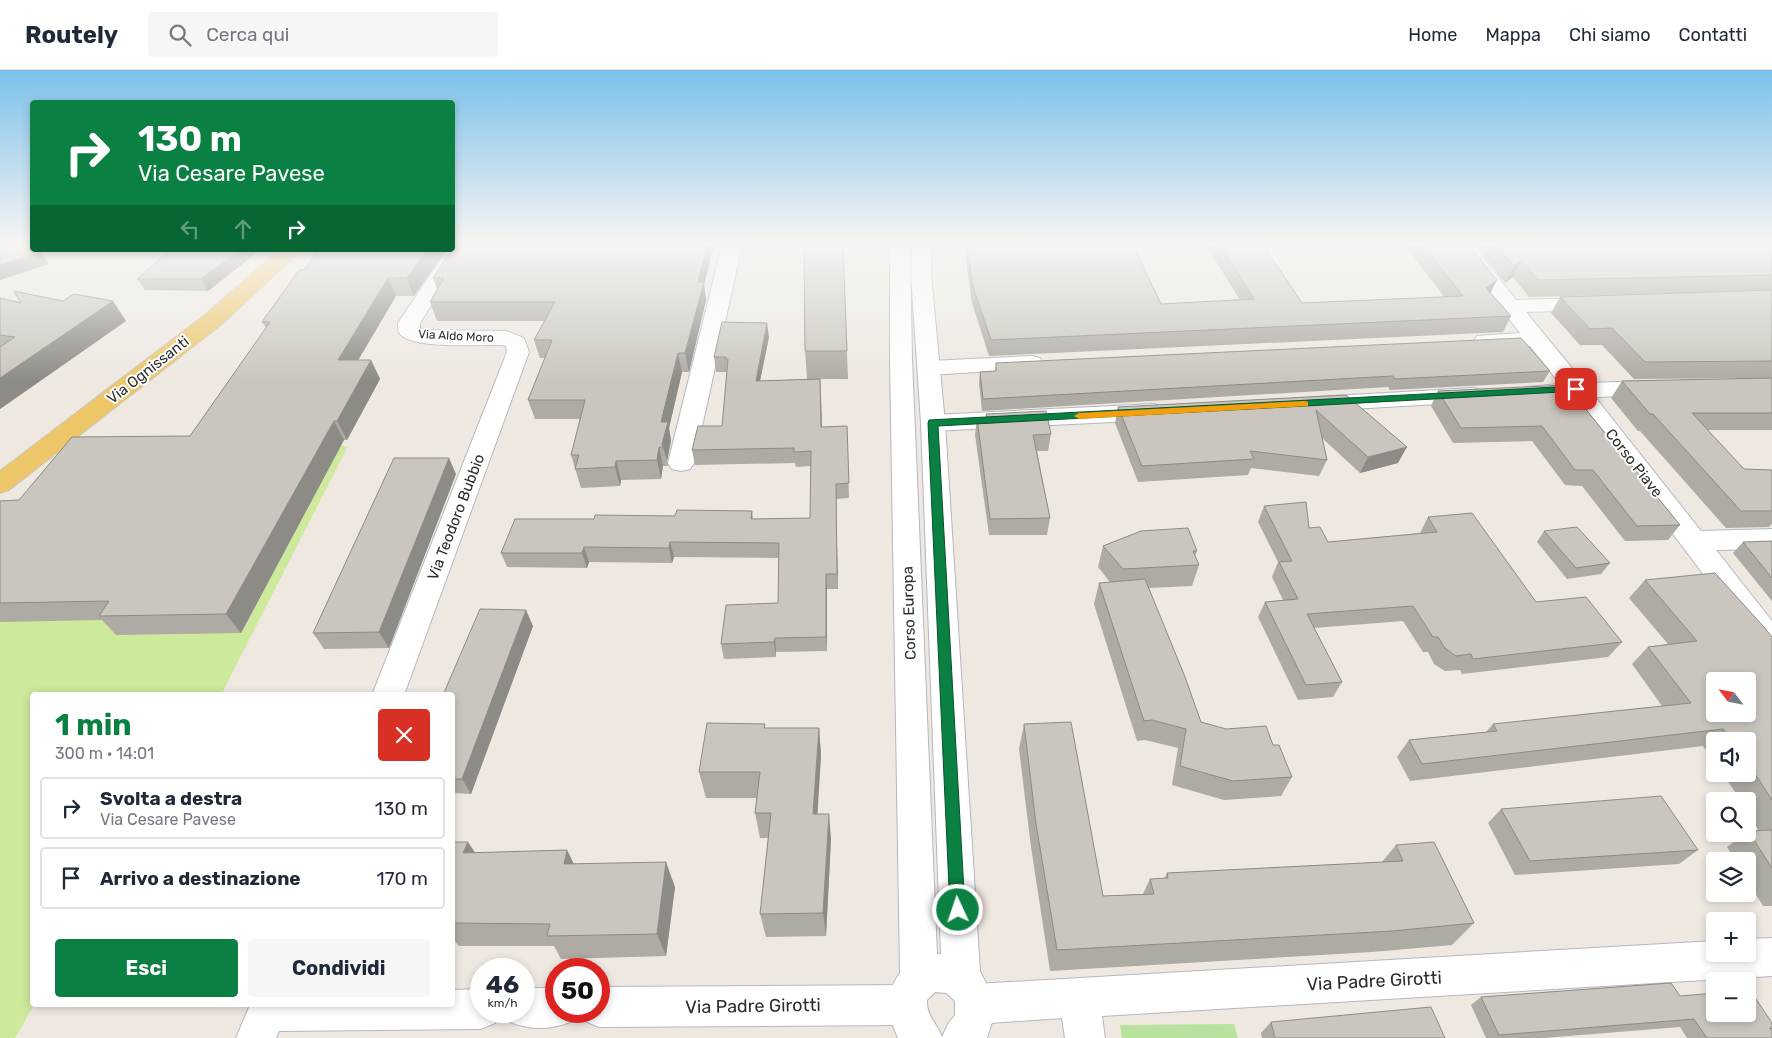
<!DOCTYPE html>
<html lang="it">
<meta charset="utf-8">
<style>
:root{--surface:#fff;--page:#f6f6f7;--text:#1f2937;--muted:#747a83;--line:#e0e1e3;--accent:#0b8043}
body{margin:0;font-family:Rubik,sans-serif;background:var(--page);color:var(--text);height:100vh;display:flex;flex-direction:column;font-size:19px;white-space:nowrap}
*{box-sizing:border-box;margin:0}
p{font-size:16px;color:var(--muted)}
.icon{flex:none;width:28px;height:28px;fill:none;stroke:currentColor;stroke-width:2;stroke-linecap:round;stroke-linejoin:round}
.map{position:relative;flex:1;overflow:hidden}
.side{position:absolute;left:30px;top:622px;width:425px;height:315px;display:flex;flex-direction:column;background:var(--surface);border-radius:5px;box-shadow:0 2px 8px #0003}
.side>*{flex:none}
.top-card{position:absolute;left:30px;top:30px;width:425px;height:152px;border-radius:5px;box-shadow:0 2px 8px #0003;background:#0b8043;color:#fff;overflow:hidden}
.needle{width:32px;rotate:302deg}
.controls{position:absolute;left:1706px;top:602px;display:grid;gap:10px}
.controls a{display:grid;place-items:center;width:50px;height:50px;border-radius:5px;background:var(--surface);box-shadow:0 2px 8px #0003;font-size:25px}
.speed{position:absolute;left:470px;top:888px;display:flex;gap:10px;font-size:25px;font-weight:700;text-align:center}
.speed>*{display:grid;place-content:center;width:65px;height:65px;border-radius:50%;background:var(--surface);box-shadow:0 2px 8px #0003;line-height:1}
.speed small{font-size:12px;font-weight:400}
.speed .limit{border:8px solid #d22;background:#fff;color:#111}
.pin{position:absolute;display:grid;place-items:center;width:42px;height:42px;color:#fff;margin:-21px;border-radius:10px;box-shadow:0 2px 8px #0006}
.me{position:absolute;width:55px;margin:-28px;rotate:357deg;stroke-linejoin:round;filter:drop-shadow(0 0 4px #0008)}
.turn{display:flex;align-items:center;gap:18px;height:105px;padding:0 25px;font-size:22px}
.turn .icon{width:65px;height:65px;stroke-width:2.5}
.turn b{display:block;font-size:35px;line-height:42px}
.lanes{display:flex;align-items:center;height:48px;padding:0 25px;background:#0003;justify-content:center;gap:25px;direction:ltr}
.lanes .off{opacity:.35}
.round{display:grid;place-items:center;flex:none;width:52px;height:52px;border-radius:5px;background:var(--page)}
.overview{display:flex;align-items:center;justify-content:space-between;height:85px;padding:0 25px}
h1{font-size:30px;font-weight:700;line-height:38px;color:var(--accent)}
.action{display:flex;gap:10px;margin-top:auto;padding:10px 25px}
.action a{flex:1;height:58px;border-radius:5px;background:var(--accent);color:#fff;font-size:20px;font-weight:700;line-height:58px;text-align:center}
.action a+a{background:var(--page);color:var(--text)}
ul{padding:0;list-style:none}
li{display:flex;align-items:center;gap:15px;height:62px;margin:0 10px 8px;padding:0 15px;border:2px solid var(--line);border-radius:5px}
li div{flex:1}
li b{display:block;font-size:19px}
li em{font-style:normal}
header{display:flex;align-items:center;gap:30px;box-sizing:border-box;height:70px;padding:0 25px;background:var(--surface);border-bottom:1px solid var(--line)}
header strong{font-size:24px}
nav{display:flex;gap:28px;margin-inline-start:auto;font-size:18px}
.search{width:350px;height:45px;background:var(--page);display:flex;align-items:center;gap:12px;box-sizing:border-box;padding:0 18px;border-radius:5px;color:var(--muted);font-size:19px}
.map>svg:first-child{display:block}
.green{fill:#bae29f}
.pitch{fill:#cde99c}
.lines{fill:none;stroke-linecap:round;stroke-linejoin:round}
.street-casing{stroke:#b4b7c0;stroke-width:2}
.secondary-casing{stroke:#b4b7c0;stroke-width:2}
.primary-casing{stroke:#c8c8c8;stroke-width:2}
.street{fill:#fff;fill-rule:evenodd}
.secondary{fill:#fff;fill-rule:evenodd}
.primary{fill:#edc667;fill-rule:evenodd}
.wall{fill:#aeaaa4}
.shaded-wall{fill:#8d8b86}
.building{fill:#cac6bf;stroke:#8d8b86;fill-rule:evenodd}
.route{fill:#0b8043;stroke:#07532c}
.slow{fill:#f59e0b}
.labels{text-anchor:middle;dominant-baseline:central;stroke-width:4;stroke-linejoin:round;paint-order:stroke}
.far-street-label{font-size:12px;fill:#2d2d2d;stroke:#fff}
.street-label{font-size:15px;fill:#2d2d2d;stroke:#fff}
.near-street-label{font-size:18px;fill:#2d2d2d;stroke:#fff}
</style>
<header>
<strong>Routely</strong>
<div class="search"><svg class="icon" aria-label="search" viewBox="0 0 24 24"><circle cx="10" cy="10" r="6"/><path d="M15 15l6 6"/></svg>Cerca qui</div>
<nav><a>Home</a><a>Mappa</a><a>Chi siamo</a><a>Contatti</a></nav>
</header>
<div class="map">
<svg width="1772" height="968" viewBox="0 0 1772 968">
<rect width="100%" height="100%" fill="#eee8e1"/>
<path class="green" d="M1234,954L1238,968H1122L1120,955Z"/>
<path class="pitch" d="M348,376L221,625H32L34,935L15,968H0V447L90,377Z"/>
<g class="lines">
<g class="street-casing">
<path id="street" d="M722,175H742L694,393L690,399L681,401L672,399L668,393Z
M1452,175H1472L1516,230L1594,228L1601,230L1605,234L1601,238L1594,240L1526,242L1584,313L1653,311L1661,313L1665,318L1661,323L1653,325L1595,327L1701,461L1772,459V479L1716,480L1772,551V585L1761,581L1571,328L1534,329L1526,327L1522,322L1526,317L1560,314L1530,276L1485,278L1477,276L1474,271L1477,266L1520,263Z
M455,177L462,179L465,183L420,253V258L425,260L506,261L524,268L529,282L404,625H372L507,282L506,276L502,275C480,274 415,280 400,264C397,261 398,257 398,253L445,183L447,180H452Z
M1032,286L1040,288L1043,293L1040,298L929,305L921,303L918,298L921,293L929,291Z
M1473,318L1481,320L1485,325L1481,330L1473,332L1316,341L1308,339L1304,334L1308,329L1316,327Z
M1154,334L1162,337L1166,342L1162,347L1154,350L933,361L924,358L921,353L924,348L933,345Z
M1772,868V906L1102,946L1105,968H1065L1062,948L976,954L962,948L956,934L962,920L976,914L1715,871V884H1748V869Z
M907,915L921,921L927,935L921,949L907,955L599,957L585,951L581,941H599V917Z
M524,918H556V941H574L570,952C550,960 530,960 510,952L506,941H524Z
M481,919V941H500L495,953L481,959L279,961L276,968H236L250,935H452V920Z"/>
</g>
<g class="secondary-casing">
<path id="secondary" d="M890,175H910L912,289L937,884H941L921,353L911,205L912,178L914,175H930L932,178L931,205L945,353L980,901L994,930L995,943L987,968H898C887,943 883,927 900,903L890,289ZM935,922L946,923L955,931V945L948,954L942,967C937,953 926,946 927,930Z"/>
</g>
<g class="primary-casing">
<path id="primary" d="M279,180H301L222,254L9,420L0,423V401L206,244Z"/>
</g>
<use href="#street" class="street"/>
<use href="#secondary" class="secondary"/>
<use href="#primary" class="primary"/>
</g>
<path class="wall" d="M455,175H714L704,215L706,230L689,302H682L669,358L671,371L667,391L668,396H663L661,409L621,410L620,416L581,418L571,385L580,349H535L528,330L545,288H540L534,270L545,251H437L430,232L437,219L433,208Z
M843,175L848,309H820L822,357L847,356L849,428L836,429L838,519H827V581L776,582V587L724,589L721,574L778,533L779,488L674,487L672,493L589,492L587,498L507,497L501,483L594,449L675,446L752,441L753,449L810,448L811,396L796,397L795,393L695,395L692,380L722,356L727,302H716L714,287L769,267L760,311L807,309L805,281Z
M964,175H1133L1161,234L1240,230L1206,175H1263L1302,233L1444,227L1405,175H1469L1497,210L1490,222L1511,246L1503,262L989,286L972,233Z
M1478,175H1772V308L1634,309L1602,275H1580L1551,243L1560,227L1645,224L1529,227L1513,207L1505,213L1477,178Z
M142,180H259L245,192L208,221L145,220L137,209L169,181H143Z
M319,180H446L414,226H396L358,290H371L380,309L347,370H344L241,563L116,565L102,550L0,552V431L19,430L190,366L266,258L262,252L304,200Z
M0,228L21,233L126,251L0,339Z
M996,293L1550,301L1543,312L1390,320L1388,317L982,341L979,313L980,302L995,301Z
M1772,308V360H1707L1744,399L1772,400V454L1769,457L1726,458L1640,361H1638L1611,328L1622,311Z
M1566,315L1680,455L1668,470L1625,471L1582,416L1565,415L1532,371L1453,373L1431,336L1438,321Z
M1346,325L1398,393L1360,403L1322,368L1327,390L1319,406L1251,398L1248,405L1138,412L1115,353L1118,337Z
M986,344L1051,364L1048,381H1037L1050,448L1047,465H989L975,365L977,348H986Z
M456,404L389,578L324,579L313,563Z
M1264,436L1309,458L1328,472L1420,463L1428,447L1536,532L1622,572L1608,587L1462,604L1460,600L1445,601L1434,594L1428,582H1423L1403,551L1314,558L1342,612L1333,627L1298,630L1258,547L1265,532L1283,530L1272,507L1278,492L1258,452Z
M1544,461L1610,493L1601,504L1567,509L1537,472Z
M1772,471V531L1733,483L1743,472Z
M1103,476L1197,481L1195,486L1199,495L1192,516L1149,518L1201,652L1273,675L1292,707L1281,726L1224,730L1172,715L1178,678L1145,670L1137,671L1094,534L1099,513L1110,512L1098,497Z
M1645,510L1772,567V836H1763L1748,811V791H1736L1727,777L1745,764H1748V761H1759L1748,742V731H1741L1723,704H1748V671H1715V693L1703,676L1410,711L1397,687L1409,670L1486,662L1493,654L1662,636L1632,594L1648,577L1668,574L1629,528Z
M533,556L471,724L452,723V625Z
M765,654V658H819L821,685L817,744L831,769L826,866L766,867L760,844L768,768H760L755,743L757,728H706L699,702Z
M1024,654L1103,826L1143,824L1150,809H1164L1167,803L1382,792L1396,775L1474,853L1452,875L1372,882L1050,901L1031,777L1019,679Z
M1501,739L1698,780L1679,794L1515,805L1488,753Z
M452,772L475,783L567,780L574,794L675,817L666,886L561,889L554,876H459L452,868Z
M1680,926L1772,953V959L1770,960L1772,968H1687L1680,957L1544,968H1486L1471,935L1481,927Z
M1271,952L1445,968H1262L1261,963Z"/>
<path class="shaded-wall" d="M707,175H714L704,215L706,230L689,302L685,283L698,212Z
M240,180H259L245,192L208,221L201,209Z
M427,180H446L414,226L407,208Z
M41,182L49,194L0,210V195Z
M1521,190L1513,207L1505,213L1514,196Z
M388,208L396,226L347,309L338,290Z
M1497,210L1489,226L1486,218Z
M113,231L126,251L0,339V308Z
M767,253L769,267L757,325L756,311Z
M678,283L682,302L669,358L671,371L667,391L662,374L661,352Z
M371,290L380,309L347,370L337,351Z
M820,309L821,323L822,371L821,357Z
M334,351L344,370L241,563L226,544Z
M659,377L663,396L661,409L657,390Z
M1407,377L1398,393L1360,403L1368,387Z
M449,388L456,404L389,578L379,562Z
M616,391L621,410L620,416L615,397Z
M836,414V429L838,519L837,504Z
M670,472L674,487L672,493L669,478Z
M584,477L589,492L587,498L582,483Z
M826,504L827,519V581L826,567Z
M526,540L533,556L471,724L462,709Z
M775,568L776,582V587L774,572Z
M819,658L821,685L816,769L813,744Z
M829,744L831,769L826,866L823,843Z
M468,772L484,796L463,783Z
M567,780L579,805L564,794Z
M666,792L675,817L666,886L657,864Z"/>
<path class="building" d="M0,175H32V180H40L41,182L0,195Z
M455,175H707L698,212H704L685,283H678L661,352H668L662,374L663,377H659L657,390L616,391L615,397L575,399L579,385H571L585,330H528L552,270H534L555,232H430L444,208H433L451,180H452V178Z
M804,175H843L847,281H805Z
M967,175H1133L1161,234L1254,229L1220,175H1263L1302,233L1463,226L1423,175H1469L1497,210L1486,218L1511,246L991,270L973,217Z
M1496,175H1772V205L1538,210L1521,190L1514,196Z
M171,180H240L201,209H137Z
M319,180H427L407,208H388L338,290H371L337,351H334L226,544L99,546L109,531L0,533V431L19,430L72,367L190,366L270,252H262L299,200H304Z
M1772,220V291L1645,292L1612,258L1590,259L1560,227Z
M14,221L63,231L74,224L113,231L0,308V277L15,267L0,265V228L21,233Z
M722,252L767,253L756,311L820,309L821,357L847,356L849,413L836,414L837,504H826V567L775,568L774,572L721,574L726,535L778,533L779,473L670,472L669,478L584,477L582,483H501L515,449H594L595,445L675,446L677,440L752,441L751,449L810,448L811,381L794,382V378L692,380L698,356H722L728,289H725L726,287H714Z
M1521,268L1550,301L1395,309L1393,306L983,329L980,302L996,301V293Z
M1772,308V343H1692L1744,399L1772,400V441H1741L1653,344H1650L1622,311Z
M1566,315L1680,455L1637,456L1593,400H1575L1542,356L1461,358L1438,321Z
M1346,325L1407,377L1368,387L1316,340L1327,390L1250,381L1254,389L1142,396L1118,337Z
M1046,341L1051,364L1033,365L1050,448L990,449L977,348H987L986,344Z
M394,388H449L379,562L313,563Z
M1306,432L1309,458L1320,457L1328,472L1437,462L1428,447L1472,443L1536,532L1586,527L1622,572L1473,589L1471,584L1456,586L1445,578L1438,567H1433L1413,536L1307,544L1342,612L1306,615L1265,532L1298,529L1279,492L1292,491L1264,436Z
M1577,457L1610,493L1576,498L1544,461Z
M1188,458L1197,481H1193L1199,495L1123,499L1103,476L1141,461Z
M1772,471V508L1743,472Z
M1715,503L1764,557L1772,567V730L1748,693V671H1732L1723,659L1422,694L1409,670L1497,661L1493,654L1691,633L1648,577L1697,571L1645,510ZM1715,611H1748V644H1715Z
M1145,509L1185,607L1201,652L1226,659L1266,656L1273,675H1279L1292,707L1233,711L1180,696L1186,659L1152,650L1144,651L1099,513Z
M480,539L526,540L462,709H452V625H443Z
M1071,652L1103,826L1154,824L1150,809L1168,808L1167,803L1403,791L1396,775L1434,772L1474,853L1392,861L1057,880L1036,754L1024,654Z
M707,653L765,654L764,658H819L813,744H829L823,843L760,844L771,743H755L760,702H699Z
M1661,726L1698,780L1530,791L1501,739Z
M1772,760V798L1748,761Z
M452,772H468L463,783L567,780L564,794L666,792L657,864L547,866L550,854L452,853Z
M1671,913L1680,926L1715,923V944H1748V921L1750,920L1772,953V958H1770L1772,962V968H1707L1694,949L1499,965L1481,927Z
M1431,937L1445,968H1275L1271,952Z"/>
<linearGradient id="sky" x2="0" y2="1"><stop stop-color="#7bc1ea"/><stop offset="0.56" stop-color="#f7f5f2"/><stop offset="1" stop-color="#f7f5f2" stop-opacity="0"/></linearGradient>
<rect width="1772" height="311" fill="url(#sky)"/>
<path class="route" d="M1576,316L1580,317V321L938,356L965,840L963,845L958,847L952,845L950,840L928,353L929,350Z"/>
<path class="slow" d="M1305,331L1308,332V336L1079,349L1074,346L1079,343Z"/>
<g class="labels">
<g class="far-street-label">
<text transform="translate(456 266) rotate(3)">Via Aldo Moro</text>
</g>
<g class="street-label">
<text transform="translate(148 300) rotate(-38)">Via Ognissanti</text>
<text transform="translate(1634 393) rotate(52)">Corso Piave</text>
<text transform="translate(456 447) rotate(-69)">Via Teodoro Bubbio</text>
<text transform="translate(909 543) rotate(-92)">Corso Europa</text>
</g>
<g class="near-street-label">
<text transform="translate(1374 911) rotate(-3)">Via Padre Girotti</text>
<text transform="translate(753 936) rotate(-1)">Via Padre Girotti</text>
</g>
</g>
</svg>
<div class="controls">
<a><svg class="needle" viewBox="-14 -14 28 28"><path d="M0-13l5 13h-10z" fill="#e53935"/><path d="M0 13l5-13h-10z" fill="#747a83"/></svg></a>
<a><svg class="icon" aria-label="sound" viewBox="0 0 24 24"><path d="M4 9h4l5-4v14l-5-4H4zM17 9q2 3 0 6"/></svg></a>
<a><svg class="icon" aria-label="search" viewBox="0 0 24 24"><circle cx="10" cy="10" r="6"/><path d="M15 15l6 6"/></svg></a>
<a><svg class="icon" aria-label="layers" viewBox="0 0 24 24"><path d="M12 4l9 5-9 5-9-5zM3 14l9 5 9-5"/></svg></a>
<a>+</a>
<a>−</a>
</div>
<div class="speed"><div>46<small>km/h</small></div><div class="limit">50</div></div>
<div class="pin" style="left:1576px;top:319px;background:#d93025"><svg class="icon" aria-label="arrive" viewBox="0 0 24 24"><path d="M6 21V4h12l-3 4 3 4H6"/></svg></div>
<svg class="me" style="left:958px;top:840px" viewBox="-20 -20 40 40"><circle r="17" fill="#0b8043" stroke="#fff" stroke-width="3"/><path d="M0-11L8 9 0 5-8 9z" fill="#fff"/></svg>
<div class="top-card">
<div class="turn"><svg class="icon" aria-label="right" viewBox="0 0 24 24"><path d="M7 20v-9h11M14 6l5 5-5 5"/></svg><div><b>130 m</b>Via Cesare Pavese</div></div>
<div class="lanes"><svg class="icon off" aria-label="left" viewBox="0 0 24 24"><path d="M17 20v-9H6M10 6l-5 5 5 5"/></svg><svg class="icon off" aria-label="ahead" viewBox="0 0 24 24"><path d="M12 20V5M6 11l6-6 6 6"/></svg><svg class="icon" aria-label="right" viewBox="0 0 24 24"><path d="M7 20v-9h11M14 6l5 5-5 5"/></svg></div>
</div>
<section class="side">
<div class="overview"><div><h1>1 min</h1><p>300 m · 14:01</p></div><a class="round" style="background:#d93025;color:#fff"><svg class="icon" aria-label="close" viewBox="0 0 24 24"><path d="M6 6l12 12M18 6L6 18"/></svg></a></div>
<ul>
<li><svg class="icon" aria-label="right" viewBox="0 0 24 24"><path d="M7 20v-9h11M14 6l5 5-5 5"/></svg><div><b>Svolta a destra</b><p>Via Cesare Pavese</p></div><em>130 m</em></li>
<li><svg class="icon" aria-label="arrive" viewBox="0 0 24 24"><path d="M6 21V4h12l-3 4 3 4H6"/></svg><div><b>Arrivo a destinazione</b></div><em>170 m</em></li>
</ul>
<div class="action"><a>Esci</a><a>Condividi</a></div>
</section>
</div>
